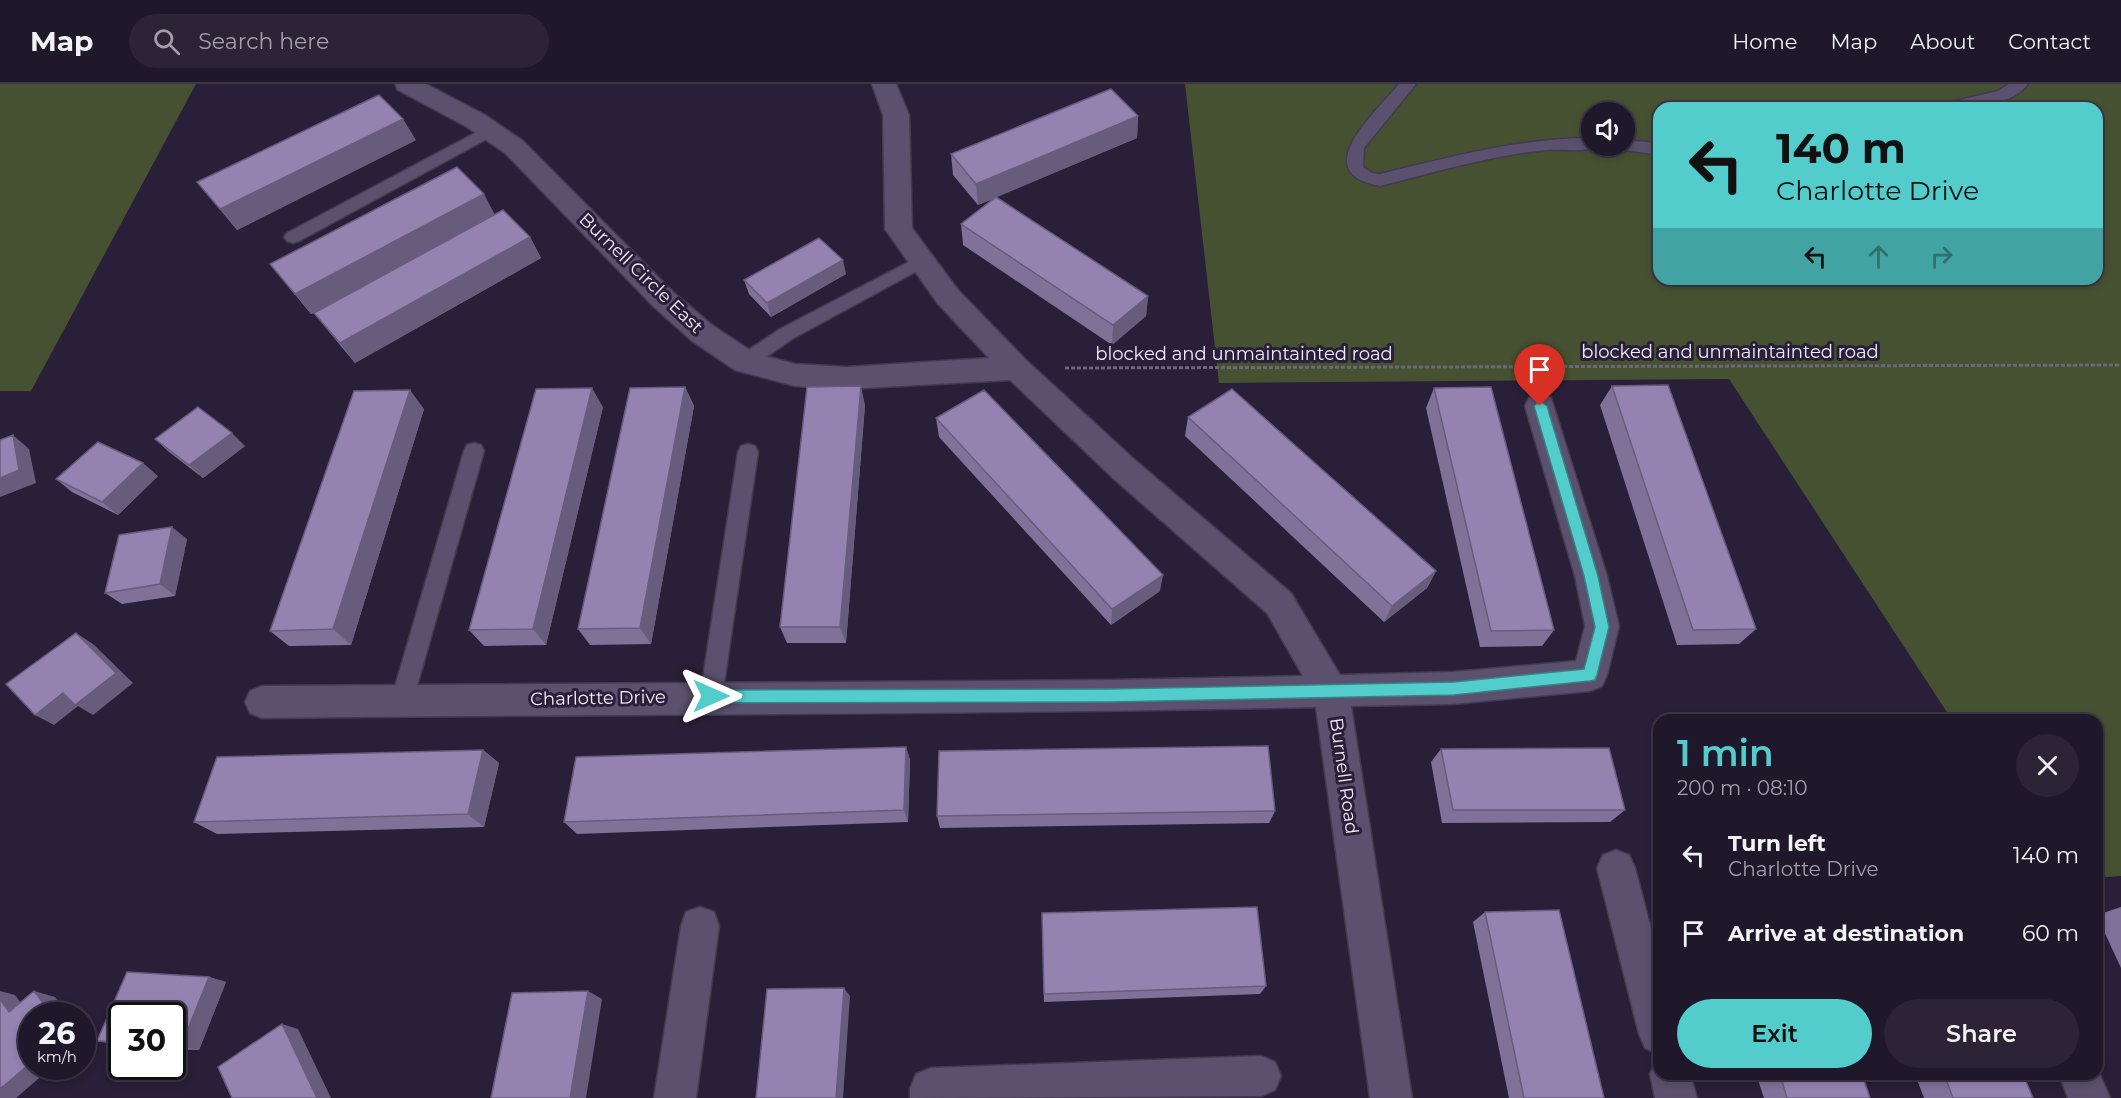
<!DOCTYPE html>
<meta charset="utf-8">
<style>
:root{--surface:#1f172a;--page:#2c2436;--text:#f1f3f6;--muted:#a19fa8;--line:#3c3647;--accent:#52cdcc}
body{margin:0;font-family:Montserrat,sans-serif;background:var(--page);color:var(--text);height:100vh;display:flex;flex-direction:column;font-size:22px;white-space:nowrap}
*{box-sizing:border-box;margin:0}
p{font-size:20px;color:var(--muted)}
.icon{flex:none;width:33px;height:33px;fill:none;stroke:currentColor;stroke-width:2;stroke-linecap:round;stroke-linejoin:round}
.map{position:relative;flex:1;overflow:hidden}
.sheet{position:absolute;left:1653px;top:630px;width:450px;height:366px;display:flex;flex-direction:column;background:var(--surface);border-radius:18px;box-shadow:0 3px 9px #0003,0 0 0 2px var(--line)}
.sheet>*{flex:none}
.guide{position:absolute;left:1653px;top:18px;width:450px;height:183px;border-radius:18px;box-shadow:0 3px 9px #0003,0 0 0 2px var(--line);background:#52cdcc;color:#111;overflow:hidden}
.buttons{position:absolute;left:1581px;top:18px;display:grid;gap:12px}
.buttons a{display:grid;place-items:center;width:54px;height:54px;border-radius:50%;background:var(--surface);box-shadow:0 3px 9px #0003,0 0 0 2px var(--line);font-size:30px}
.speed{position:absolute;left:18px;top:918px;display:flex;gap:12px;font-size:30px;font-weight:700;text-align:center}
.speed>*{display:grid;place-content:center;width:78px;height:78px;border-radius:50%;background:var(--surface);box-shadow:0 3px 9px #0003,0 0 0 2px var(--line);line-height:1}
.speed small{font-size:15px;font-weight:400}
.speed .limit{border:3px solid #111;border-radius:9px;background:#fff;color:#111}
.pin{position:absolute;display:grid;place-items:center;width:51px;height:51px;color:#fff;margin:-62px -26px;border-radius:50% 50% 50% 0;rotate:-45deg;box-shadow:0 0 6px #0007}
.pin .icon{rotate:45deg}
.me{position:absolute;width:66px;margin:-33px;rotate:90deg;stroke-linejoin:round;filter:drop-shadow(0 0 4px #0008)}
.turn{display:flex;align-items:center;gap:21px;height:126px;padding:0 24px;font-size:27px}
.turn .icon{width:78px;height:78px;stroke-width:2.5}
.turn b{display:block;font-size:42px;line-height:51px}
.lanes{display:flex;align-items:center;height:57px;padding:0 24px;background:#0003;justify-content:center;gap:30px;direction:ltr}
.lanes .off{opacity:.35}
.round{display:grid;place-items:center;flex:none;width:63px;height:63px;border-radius:32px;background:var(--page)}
.headline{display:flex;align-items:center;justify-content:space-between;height:102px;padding:0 24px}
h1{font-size:36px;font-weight:600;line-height:45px;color:var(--accent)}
.cta{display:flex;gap:12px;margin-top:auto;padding:12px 24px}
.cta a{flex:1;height:69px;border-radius:36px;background:var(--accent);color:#111;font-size:24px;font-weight:600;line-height:69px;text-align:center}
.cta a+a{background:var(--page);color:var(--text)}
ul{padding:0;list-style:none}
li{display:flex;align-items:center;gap:18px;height:78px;padding:0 24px}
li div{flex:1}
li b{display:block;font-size:22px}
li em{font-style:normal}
header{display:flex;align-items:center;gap:36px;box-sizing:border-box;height:84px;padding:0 30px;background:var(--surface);border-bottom:2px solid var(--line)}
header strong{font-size:28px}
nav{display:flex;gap:33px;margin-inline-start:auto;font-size:21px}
.search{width:420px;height:54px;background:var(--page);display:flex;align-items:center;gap:15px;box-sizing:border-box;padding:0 21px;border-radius:33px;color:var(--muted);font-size:22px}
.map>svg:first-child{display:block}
.green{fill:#465132;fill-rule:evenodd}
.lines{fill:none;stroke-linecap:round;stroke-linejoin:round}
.service-casing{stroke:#433a50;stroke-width:3}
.minor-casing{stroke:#433a50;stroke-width:3}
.path{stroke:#6e667c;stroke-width:3;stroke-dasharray:4 2;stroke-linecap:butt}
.service{fill:#5b506d;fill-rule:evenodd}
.minor{fill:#5b506d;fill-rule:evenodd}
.wall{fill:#7f7198}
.shaded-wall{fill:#685c7c}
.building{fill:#9483b1;stroke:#685c7c;stroke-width:1.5}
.route{fill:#52cdcc;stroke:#358585;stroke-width:1.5}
.labels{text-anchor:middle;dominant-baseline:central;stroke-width:6;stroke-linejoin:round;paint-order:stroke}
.street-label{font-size:18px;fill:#f1ecfd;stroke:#291f38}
</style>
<header>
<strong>Map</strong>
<div class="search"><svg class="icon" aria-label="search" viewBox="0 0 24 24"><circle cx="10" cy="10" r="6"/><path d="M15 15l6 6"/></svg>Search here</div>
<nav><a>Home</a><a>Map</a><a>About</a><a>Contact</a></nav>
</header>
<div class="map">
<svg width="2121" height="1014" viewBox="0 0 2121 1014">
<rect width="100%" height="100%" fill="#291f38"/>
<path class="green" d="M0,0H196L31,307H0Z
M1185,0H2121V792L2107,793L2097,790V636H1952L1729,295L1219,299ZM1659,24H2097V195H1659ZM1592,28H1624V62H1592Z"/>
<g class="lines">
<g class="service-casing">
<path id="service" d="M1399,0H1416L1364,64L1363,83L1372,89L1380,90C1450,73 1519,54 1592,54V62H1599C1586,69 1563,65 1548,66C1491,71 1436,88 1380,102C1306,89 1376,28 1399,0Z
M2009,0H2028C2010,24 1967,24 1940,24L1942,20L1998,7Z
M490,41L496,42L498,46L496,50L299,157L293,159L287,157L284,153L287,149Z
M1624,56L1659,59V71L1618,65L1616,62H1624Z
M922,171L928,173L931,177L928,181L792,255L752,283L745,285L738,283L736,278L738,273L780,245Z
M474,359L481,361L484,367L413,616L410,623L402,626L394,623L391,616L464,367L467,361Z
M748,360L755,362L758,368L722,613L719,620L711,623L703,620L700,613L738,368L741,362Z"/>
</g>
<g class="minor-casing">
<path id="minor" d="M395,0H426L485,31L523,57L674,209L712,241L754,269L795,280L847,283L989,274L938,220L885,145L883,31L872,0H896L909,31L912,144L958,206L1026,276L1136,377L1291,509L1340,591L1453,588L1576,577L1585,542L1575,492L1525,322L1529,314L1540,310L1551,314L1607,492L1619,542L1607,591L1602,602L1590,607L1453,620L1351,622L1412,1014H1370L1316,623C965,631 613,630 262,634L250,629L245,618L250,607L262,602L1109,596L1303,592L1267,529L1114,395L1010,296L847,305L795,302L735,286L692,257L654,223L505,69L467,43L398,6Z
M1616,766L1629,771L1635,784L1659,875V970L1645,964L1639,950L1597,784L1603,771Z
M700,823L714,828L719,842L696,1014H654L681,842L686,828Z
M1261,972L1275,978L1281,992L1275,1006L1261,1012L910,1014V1005L916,990L931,984Z
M1659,974V990H1690L1697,1014H1655L1650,990L1656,976Z
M2097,984L2110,1014H2068L2059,990H2097Z"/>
</g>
<path class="path" d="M1065,284L2121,281"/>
<use href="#service" class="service"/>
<use href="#minor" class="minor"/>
</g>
<path class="wall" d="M1138,32L1137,54L996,113L1148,212L1146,232L1112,261L963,161L961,140L995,114L978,121L953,91L951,70Z
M416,56L237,146L197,98Z
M495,131L530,153L541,174L355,279L330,249L314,229L311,230L270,180Z
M846,190L771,233L749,210L744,196Z
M1612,302L1756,545L1739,560L1677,561L1600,321Z
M685,303L694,322L651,560L590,561L578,545Z
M1434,304L1554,546L1542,562L1480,563L1426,324Z
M865,321L846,559H787L780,543Z
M603,323L546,561L484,562L469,546Z
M424,325L351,561L289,562L270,547Z
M1188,333L1436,487L1427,504L1384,538L1185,352Z
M936,334L1160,507L1111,541L939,353Z
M155,355L245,362L203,394L169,368Z
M158,392L118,431L72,408L56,395Z
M187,455L175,512L122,520L105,509Z
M906,663L910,676L908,738L577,750L564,738Z
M1441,665L1625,726L1610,738L1442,739L1431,678Z
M483,666L499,679L484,743L217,750L194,738Z
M1275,727L1269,739L940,744L937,732Z
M2121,823V884L2097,832V831Z
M1485,828L1604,1014H1509L1473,838Z
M1042,829L1266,902L1260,910L1044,918Z
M127,888L209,893L226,898L199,966L172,965V932H122V962L97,957Z
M1756,990H1862L1870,1014H1764Z
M1915,990H2023L2033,1014H1924Z"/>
<path class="shaded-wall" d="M1138,32L1137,54L978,121L976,100Z
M403,35L416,56L237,146L220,125Z
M484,110L495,131L311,230L295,210Z
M530,153L541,174L355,279L340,259Z
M843,176L846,190L771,233L767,219Z
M1148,212L1146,232L1112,261L1113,241Z
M861,302L865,321L846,559L840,543Z
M685,303L694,322L651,560L640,544Z
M592,304L603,323L546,561L533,545Z
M410,306L424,325L351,561L333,545Z
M232,349L245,362L203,394L189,381Z
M13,351L29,365L36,399L0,413V394Z
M143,379L158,392L118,431L102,418Z
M172,443L187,455L175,512L160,500Z
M1436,487L1427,504L1384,538L1392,522Z
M1163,491L1160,507L1111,541L1112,525Z
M76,549L93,560L133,599L93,631L78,622L54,641L35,631Z
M906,663L910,676L908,738L904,726Z
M483,666L499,679L484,743L468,730Z
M209,893L226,898L199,966L181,962Z
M844,904L850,912L843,1014H836Z
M0,907L15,911L31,933L9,928L0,915Z
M34,907L55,913L70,932H53Z
M588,907L602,915L586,1014H570Z
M282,940L298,945L331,1014H317Z
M82,948L87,954L82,957Z
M32,978V982H53L16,1014H0V1005Z"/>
<path class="building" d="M1111,5L1138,32L976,100L951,70Z
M379,11L403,35L220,125L197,98Z
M457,83L484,110L295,210L270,180Z
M996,113L1148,212L1113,241L961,140Z
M503,126L530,153L340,259L314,229Z
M819,154L843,176L767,219L744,196Z
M1668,301L1756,545L1693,546L1612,302Z
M861,302L840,543H780L807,303Z
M685,303L640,544L578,545L630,304Z
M1491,303L1554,546L1491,547L1434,304Z
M592,304L533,545L469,546L536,305Z
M1232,305L1436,487L1392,522L1188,333Z
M410,306L333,545L270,547L354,307Z
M984,306L1163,491L1112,525L936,334Z
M198,323L232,349L189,381L155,355Z
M13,351L19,386L0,394V356Z
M98,358L143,379L102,418L56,395Z
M172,443L160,500L105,509L119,451Z
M76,549L116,589L75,621L63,609L35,631L6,600Z
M1268,662L1275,727L937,732L939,667Z
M906,663L904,726L564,738L576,673Z
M1609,664L1625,726H1453L1441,665Z
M483,666L468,730L194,738L217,673Z
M1257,823L1266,902L1044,910L1042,829Z
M1559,826L1604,1014H1524L1485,828Z
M127,888L209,893L181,962L172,961V932H122V958L97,957Z
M844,904L836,1014H756L767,905Z
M34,907L53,932H32V978L0,1005V915L9,928Z
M588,907L570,1014H491L512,909Z
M282,940L317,1014H232L218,983Z
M1780,990H1862L1870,1014H1787Z
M1944,990H2023L2033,1014H1953Z"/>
<path class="route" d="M1540,317L1547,322L1598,492L1609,543L1597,591L1595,596L1590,597L1454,611L1109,618L711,619L706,617L704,612L706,608L711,606L1109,605L1454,598L1584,585L1595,543L1584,492L1534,322Z"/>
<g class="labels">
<g class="street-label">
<text transform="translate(641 189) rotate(44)">Burnell Circle East</text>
<text x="1730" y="268">blocked and unmaintainted road</text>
<text x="1244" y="270">blocked and unmaintainted road</text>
<text transform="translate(598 614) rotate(-1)">Charlotte Drive</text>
<text transform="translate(1344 692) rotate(82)">Burnell Road</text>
</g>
</g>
</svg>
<div class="buttons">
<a><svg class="icon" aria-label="sound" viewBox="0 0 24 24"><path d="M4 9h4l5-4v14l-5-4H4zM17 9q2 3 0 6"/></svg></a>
</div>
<div class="speed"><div>26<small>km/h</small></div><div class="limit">30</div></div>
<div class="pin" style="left:1540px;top:322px;background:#d93025"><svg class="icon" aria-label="arrive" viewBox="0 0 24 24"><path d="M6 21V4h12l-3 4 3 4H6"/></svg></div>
<svg class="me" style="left:711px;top:612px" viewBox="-20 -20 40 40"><path d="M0-17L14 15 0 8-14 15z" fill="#52cdcc" stroke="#fff" stroke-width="4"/></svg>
<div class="guide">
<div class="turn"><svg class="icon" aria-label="left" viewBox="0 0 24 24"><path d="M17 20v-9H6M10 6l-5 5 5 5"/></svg><div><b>140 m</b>Charlotte Drive</div></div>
<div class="lanes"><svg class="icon" aria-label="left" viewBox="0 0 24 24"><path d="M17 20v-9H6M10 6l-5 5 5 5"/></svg><svg class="icon off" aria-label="ahead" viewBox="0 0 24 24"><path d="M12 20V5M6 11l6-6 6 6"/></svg><svg class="icon off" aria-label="right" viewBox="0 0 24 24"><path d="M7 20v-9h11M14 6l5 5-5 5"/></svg></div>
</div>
<section class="sheet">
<div class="headline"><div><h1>1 min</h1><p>200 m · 08:10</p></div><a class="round"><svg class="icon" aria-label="close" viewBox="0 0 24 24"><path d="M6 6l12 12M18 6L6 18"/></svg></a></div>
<ul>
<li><svg class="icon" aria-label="left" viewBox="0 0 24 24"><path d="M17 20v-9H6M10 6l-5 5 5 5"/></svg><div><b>Turn left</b><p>Charlotte Drive</p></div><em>140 m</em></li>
<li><svg class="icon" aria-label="arrive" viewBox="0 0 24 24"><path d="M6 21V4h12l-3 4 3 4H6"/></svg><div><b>Arrive at destination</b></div><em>60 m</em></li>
</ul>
<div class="cta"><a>Exit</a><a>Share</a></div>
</section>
</div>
